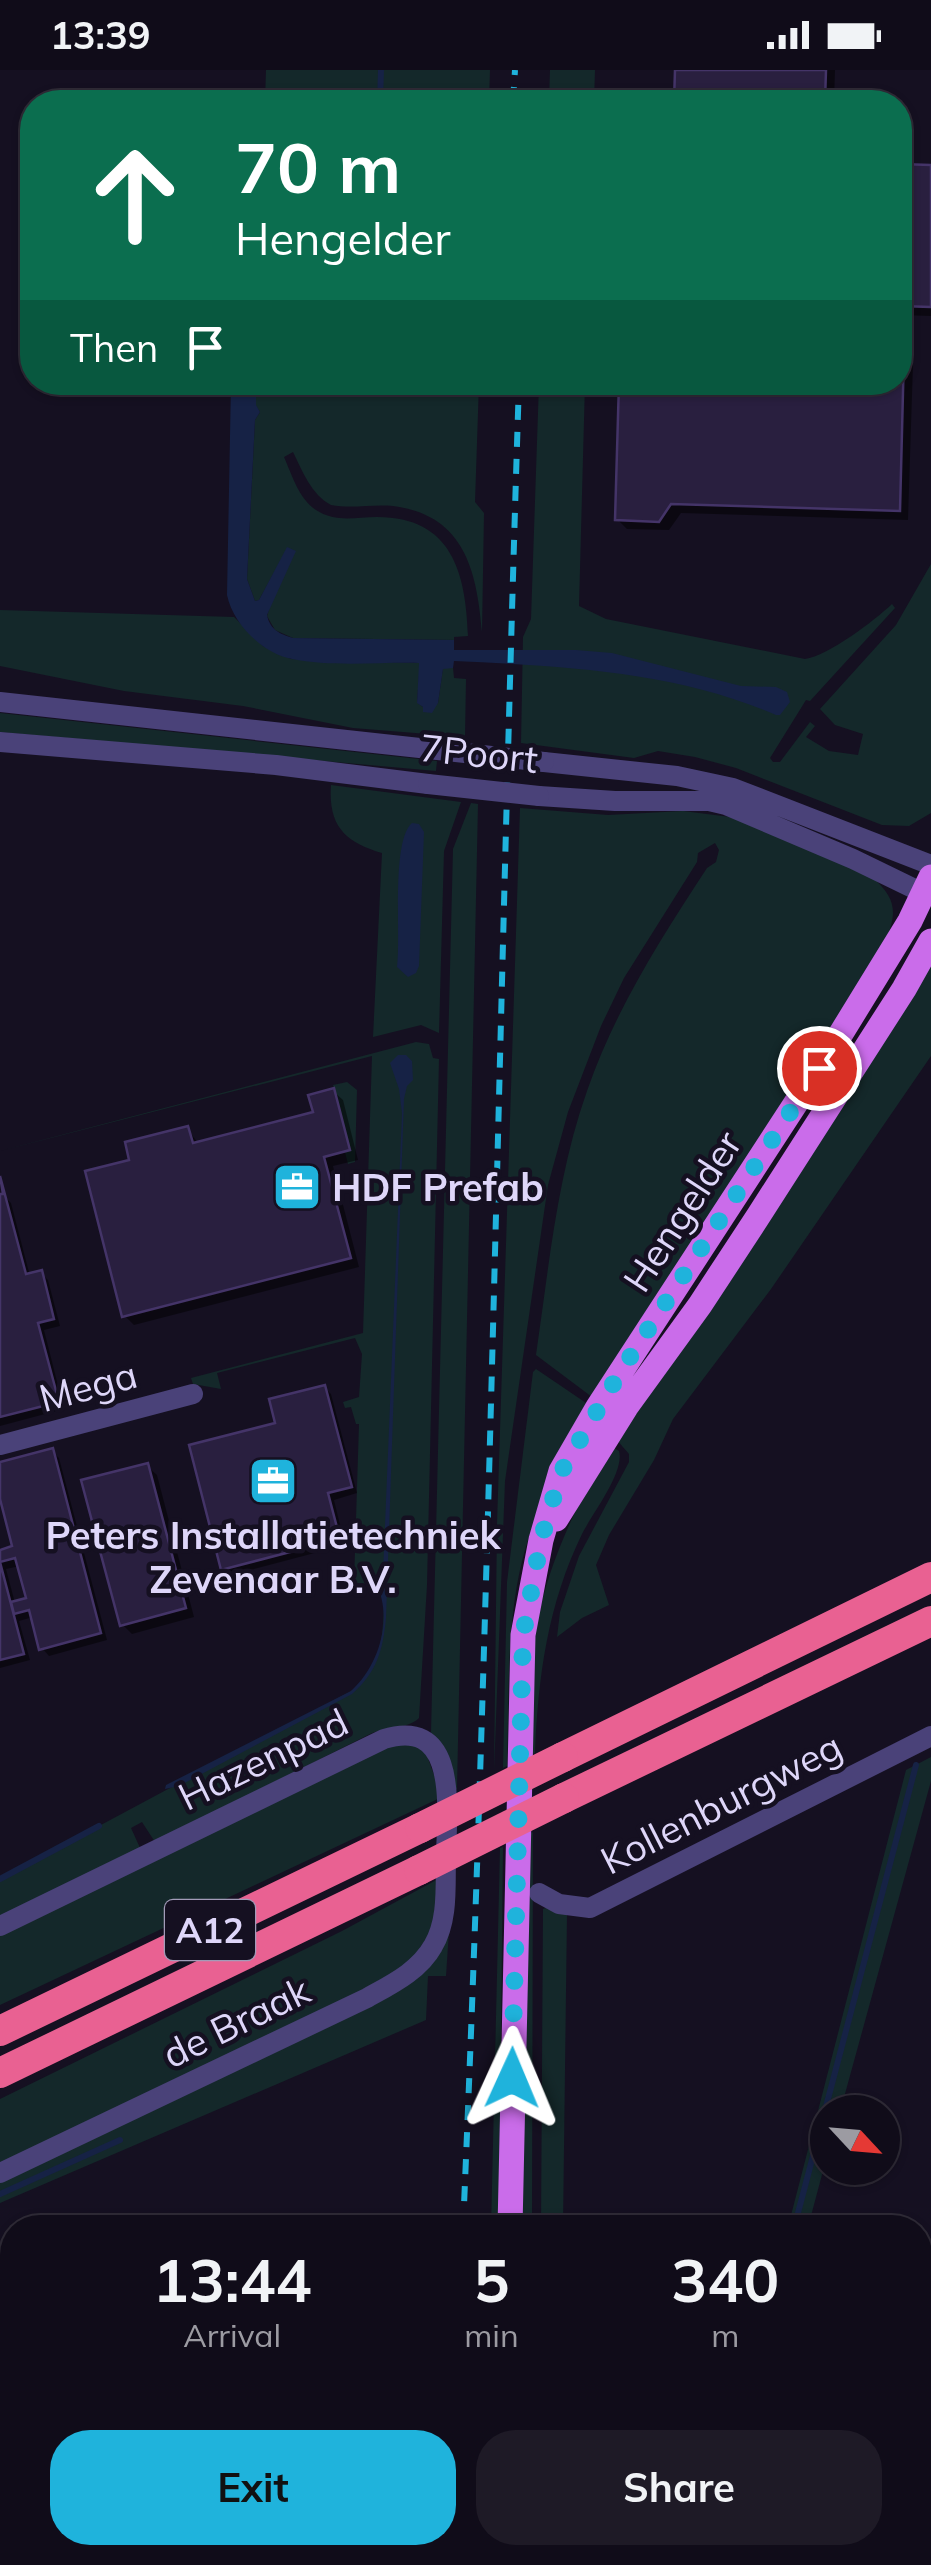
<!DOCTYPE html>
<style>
:root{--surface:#100c19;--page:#1e1a26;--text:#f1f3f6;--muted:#9c9ba2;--line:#302c38;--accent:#1fb3dc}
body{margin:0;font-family:Mulish,sans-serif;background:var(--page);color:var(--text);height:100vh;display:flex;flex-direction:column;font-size:38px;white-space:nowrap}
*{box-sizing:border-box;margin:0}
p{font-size:32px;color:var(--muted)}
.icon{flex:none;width:55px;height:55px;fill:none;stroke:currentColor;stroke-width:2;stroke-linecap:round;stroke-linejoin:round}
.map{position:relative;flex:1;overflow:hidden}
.panel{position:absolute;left:0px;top:2145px;width:932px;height:350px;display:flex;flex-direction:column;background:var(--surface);border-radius:40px 40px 0 0;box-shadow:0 2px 8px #0004,0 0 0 2px var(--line)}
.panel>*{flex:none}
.banner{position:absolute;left:20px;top:20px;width:892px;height:305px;border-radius:40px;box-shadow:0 2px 8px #0004,0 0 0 2px var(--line);background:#0b6e4f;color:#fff;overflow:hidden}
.needle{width:65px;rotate:116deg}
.tools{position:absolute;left:810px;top:2025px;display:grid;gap:20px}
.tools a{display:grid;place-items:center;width:90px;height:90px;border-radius:50%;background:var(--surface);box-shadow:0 2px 8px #0004,0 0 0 2px var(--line);font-size:50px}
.pin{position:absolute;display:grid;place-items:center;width:85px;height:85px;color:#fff;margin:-42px;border:5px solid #fff;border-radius:50%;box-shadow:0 2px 10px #0007}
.me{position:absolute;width:110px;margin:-55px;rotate:1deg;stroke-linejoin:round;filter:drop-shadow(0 0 8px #0008)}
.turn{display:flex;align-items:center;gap:35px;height:210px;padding:0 50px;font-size:45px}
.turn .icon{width:130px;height:130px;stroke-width:2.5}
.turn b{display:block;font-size:70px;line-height:85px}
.then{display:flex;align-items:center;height:95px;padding:0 50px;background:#0003;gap:20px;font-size:38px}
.eta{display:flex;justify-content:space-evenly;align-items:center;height:170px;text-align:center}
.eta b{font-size:60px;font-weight:700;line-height:70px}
.cta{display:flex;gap:20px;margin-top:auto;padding:20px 50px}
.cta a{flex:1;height:115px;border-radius:40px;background:var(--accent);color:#111;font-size:40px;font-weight:700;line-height:115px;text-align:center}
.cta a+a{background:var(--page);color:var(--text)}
.status{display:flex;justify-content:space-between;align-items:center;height:70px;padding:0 50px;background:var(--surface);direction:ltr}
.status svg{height:28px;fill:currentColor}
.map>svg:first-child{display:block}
.green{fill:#14282a}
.water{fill:#162245}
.shadow{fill:#0007;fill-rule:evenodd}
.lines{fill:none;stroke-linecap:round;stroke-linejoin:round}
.stream{stroke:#162245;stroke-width:6}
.building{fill:#291f3f;stroke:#443468;stroke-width:2.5}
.minor{stroke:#4a4279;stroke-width:20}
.major{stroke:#ca6cea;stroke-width:25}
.highway{stroke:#e96192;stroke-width:30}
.rail{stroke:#1fb3dc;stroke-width:6;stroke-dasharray:15 12;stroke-linecap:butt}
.minor-bridge{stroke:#4a4279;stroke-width:20}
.highway-bridge{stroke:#e96192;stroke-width:30}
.route{stroke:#1fb3dc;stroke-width:18;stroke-dasharray:0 32.4}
.labels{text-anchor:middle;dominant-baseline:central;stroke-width:9;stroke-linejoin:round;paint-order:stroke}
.shield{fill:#151021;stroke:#a29bb8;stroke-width:2.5}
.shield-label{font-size:35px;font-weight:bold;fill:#ded6f9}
.street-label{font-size:38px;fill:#ded6f9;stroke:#151021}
.poi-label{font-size:38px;font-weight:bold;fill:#ded6f9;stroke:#151021;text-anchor:start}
</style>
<div class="status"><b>13:39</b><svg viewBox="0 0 49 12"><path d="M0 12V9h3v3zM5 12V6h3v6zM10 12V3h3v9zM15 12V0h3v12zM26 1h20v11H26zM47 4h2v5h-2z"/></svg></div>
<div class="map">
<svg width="931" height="2495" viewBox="0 0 931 2495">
<rect width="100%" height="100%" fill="#151021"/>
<path class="green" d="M266,0H490L489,32H265Z
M550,0H595L594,32H549Z
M256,313H479L475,432L484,443L482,562C477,502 465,445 393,436C372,434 352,439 331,435C311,424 303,402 293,382L284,387C292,405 299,429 316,440C336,453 355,447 377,447C452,447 466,503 468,566L454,567V570L293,568L275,560L267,546L288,477L259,530L255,531L247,509L255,350L260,342L256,336Z
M539,313H585L579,536L606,549L805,589C828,586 874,551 892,534L895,538L810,631L806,630L770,688L773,692H780L810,652L815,656L806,667L829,681L858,685L863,664L835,655L820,639L896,555L931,494V743L909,756L882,755L736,698L695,687L658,681L634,688L521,673L523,567L531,549Z
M0,540L234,547L263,576L291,589L420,593L417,632L423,637V642L438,633L443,598H453L454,608L466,609L465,667L353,658L243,636L124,621L0,596Z
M0,643L437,691L436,701L0,662Z
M331,715L461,732L444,781L439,963L421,955L373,967L382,783C346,772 328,757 331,715Z
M471,733L478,734L457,1719L451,1723L431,1662L453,779Z
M520,738L608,745L683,741L746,749L871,806C899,830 897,845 883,877L596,1330L536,1285C549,1196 557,1106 587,1021C615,940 660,870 707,798L716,792L719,780L715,773L698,783L697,792L624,908L601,956L568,1042L548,1115L505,1411L494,1702L497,1454Z
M931,886V986L771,1219L673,1349L654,1390L609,1465L596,1495L609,1535L582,1548L557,1567L560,1542L579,1486L629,1392V1384L616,1369Z
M416,972L429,974L433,988L439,989L427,1515L419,1648C408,1659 385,1657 370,1664L155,1772L142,1752L131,1758L141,1780L0,1851V1809L353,1620C387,1588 382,1559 385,1516L354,1513L359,1354H356L351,1337L345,1338L343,1332L359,1327L362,1284L355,1268L217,1303L221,1319L193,1314L191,1308L363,1263L372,986L0,1081Z
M347,1012L357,1020L355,1092L348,1094L345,1082L350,1080L333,1015Z
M536,1299L592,1337C573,1375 549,1414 534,1453C504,1530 510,1616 507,1696L503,1698L507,1512L533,1302Z
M609,1375L619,1381C625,1402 592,1444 582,1464C548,1534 538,1606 535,1683L528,1686C531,1638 529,1586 540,1539C554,1480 581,1428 609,1375Z
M399,1670L425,1680L442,1727L0,1935V1861Z
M931,1687V1711L840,2042H828L827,2086L808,2157H788L906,1700Z
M533,1762L532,2150L522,2147L526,1766Z
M503,1777L499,2157L491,2158L500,1778Z
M453,1801L446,1906H428L426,1950L0,2133V2109L418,1905Z
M440,1808L431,1862L405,1899L0,2098V2029L342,1861Z
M551,1836L567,1843L563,2157L541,2158L543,1839Z"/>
<path class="water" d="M231,313H256V335L260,342L255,350L247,509L255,531L259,530L287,477L296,481L267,545C270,560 280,564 293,568L454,570V580H576L612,583L741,616L776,617L787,622L790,632L780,645H776C675,601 562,596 454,591L453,598L443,599L438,633L432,643L423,642V637L417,633L419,593C380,592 330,597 292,589C262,583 233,554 227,525Z
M412,753L419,754L424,762L419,896L416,903L408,907L397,897C401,865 391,771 412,753Z
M398,985H406L412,991L413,1010L407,1016L404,1029L386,1548C383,1580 377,1602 352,1624L179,1716L165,1719L166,1715L351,1621C380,1595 394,1545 375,1512L383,1504L402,1043L399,1019L390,993Z"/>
<path class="shadow" d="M677,0H835L834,32H676Z
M900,96L931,97V246L900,245Z
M900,284L913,294L908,450L681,443L669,460L627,459L617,449L900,312Z
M333,1021L343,1030L358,1090L333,1096L359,1197L134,1255L124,1245L132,1092L187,1059L199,1074L316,1044Z
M4,1126L11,1133L30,1206L41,1203L48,1210L60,1256L44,1260L64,1339L0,1356V1127Z
M324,1317L331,1324L357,1423L334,1430L345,1475L231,1505L224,1498L278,1355Z
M52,1381L59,1388L107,1570L49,1586L42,1578L33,1547L19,1551L30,1590L0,1598V1476L1,1482L15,1478L0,1419V1395ZM20,1496L29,1530L15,1533L6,1499Z
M147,1396L157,1405L194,1547L132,1564L122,1554Z
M920,2422L931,2425V2478L926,2495H802L806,2482H920Z
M586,2482H793L789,2495H588Z"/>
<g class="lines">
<path class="stream" d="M380,32L381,0
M0,1809L99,1756
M0,2124L120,2070
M794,2158L916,1695"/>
</g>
<path class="building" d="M675,0H826L825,32H674Z
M900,94L931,95V237L900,236Z
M900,282H904L900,441L671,434L659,452L615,450L619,312H900Z
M334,1018L350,1080L324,1087L351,1188L122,1247L85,1101L129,1090L125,1072L188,1056L193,1073L313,1042L308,1025Z
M0,1106L26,1204L42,1200L54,1249L38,1253L59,1332L0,1347V1124H3Z
M325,1315L351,1413L352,1417L328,1423L340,1469L221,1500L189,1375L275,1353L269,1329Z
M53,1378L101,1563L39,1580L29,1540L14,1544L11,1532L26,1528L15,1488L0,1492V1480L12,1476L0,1429V1392Z
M148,1393L186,1538L120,1556L81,1410Z
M0,1492L24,1584L0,1590Z
M920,2236L931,2239V2319L920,2316Z
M920,2419L931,2422V2438L920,2475Z
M584,2482H781L777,2495H588L584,2494Z
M803,2482H918L914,2495H799Z"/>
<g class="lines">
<path class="minor" d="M0,632L438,680
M0,672L276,695L428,714
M544,692L677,706L733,718L931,795
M539,726L615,731H709L726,735L853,789L925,824H931
M0,1375L193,1324
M539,1823L559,1834L590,1838L931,1666
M0,1856L384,1669C459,1646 447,1740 446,1785C445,1814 449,1849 433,1876C419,1901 392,1914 367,1928L0,2103
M920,2369L931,2373"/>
<path class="major" d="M556,1449L626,1337L700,1235L759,1145L904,919L931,871
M510,2158L523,1565L541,1470L561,1401L598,1337L837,970L910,851L931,807
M506,2495L507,2482"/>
<path class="highway" d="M563,1687L931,1507
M564,1728L931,1551
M0,1961L420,1758
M0,2003L419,1800"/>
<path class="rail" d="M513,32L515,0
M463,2158C490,1543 499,927 519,312
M436,2495V2482"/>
<path class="minor-bridge" d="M438,680L544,692
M428,714L539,726"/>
<path class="highway-bridge" d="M420,1758L563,1687
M419,1800L564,1728"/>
</g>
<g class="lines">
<path class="route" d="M512,2008L523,1565L541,1470L561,1402L619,1304L819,998"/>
</g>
<defs>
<g id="office-square" transform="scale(2.5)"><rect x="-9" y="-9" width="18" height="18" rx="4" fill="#1fb3dc" stroke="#151021"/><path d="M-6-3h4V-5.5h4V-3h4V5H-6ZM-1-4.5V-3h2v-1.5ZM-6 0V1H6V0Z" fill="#fff"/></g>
</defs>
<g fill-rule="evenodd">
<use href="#office-square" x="297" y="1117"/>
<use href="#office-square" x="273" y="1411"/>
</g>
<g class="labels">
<rect class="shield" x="165" y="1830" width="90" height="60" rx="8"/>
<g class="shield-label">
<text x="210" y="1860">A12</text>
</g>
<g class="street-label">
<text transform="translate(479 683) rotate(6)">7Poort</text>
<text transform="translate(682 1141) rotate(-57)">Hengelder</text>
<text transform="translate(88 1316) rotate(-15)">Mega</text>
<text transform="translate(263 1689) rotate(-26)">Hazenpad</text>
<text transform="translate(721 1733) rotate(-27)">Kollenburgweg</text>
<text transform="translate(236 1952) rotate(-26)">de Braak</text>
</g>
<g class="poi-label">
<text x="332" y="1117">HDF Prefab</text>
<text x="273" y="1465" text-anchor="middle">Peters Installatietechniek<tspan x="273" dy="44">Zevenaar B.V.</tspan></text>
</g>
</g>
</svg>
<div class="tools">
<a><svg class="needle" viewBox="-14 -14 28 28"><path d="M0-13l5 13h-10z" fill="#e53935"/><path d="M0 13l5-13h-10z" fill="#9c9ba2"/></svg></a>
</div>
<div class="pin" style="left:819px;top:998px;background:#d93025"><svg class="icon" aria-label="arrive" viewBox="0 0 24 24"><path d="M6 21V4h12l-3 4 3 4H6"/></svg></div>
<svg class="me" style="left:512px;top:2008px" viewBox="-20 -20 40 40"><path d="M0-17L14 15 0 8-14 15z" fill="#1fb3dc" stroke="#fff" stroke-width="4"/></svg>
<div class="banner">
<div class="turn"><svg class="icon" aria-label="ahead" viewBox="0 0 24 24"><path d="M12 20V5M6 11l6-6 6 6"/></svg><div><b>70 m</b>Hengelder</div></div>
<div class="then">Then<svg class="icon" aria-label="arrive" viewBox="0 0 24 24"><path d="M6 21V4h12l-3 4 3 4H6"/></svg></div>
</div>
<section class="panel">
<div class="eta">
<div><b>13:44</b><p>Arrival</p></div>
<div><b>5</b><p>min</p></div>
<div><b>340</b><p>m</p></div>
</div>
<div class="cta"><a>Exit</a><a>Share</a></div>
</section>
</div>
